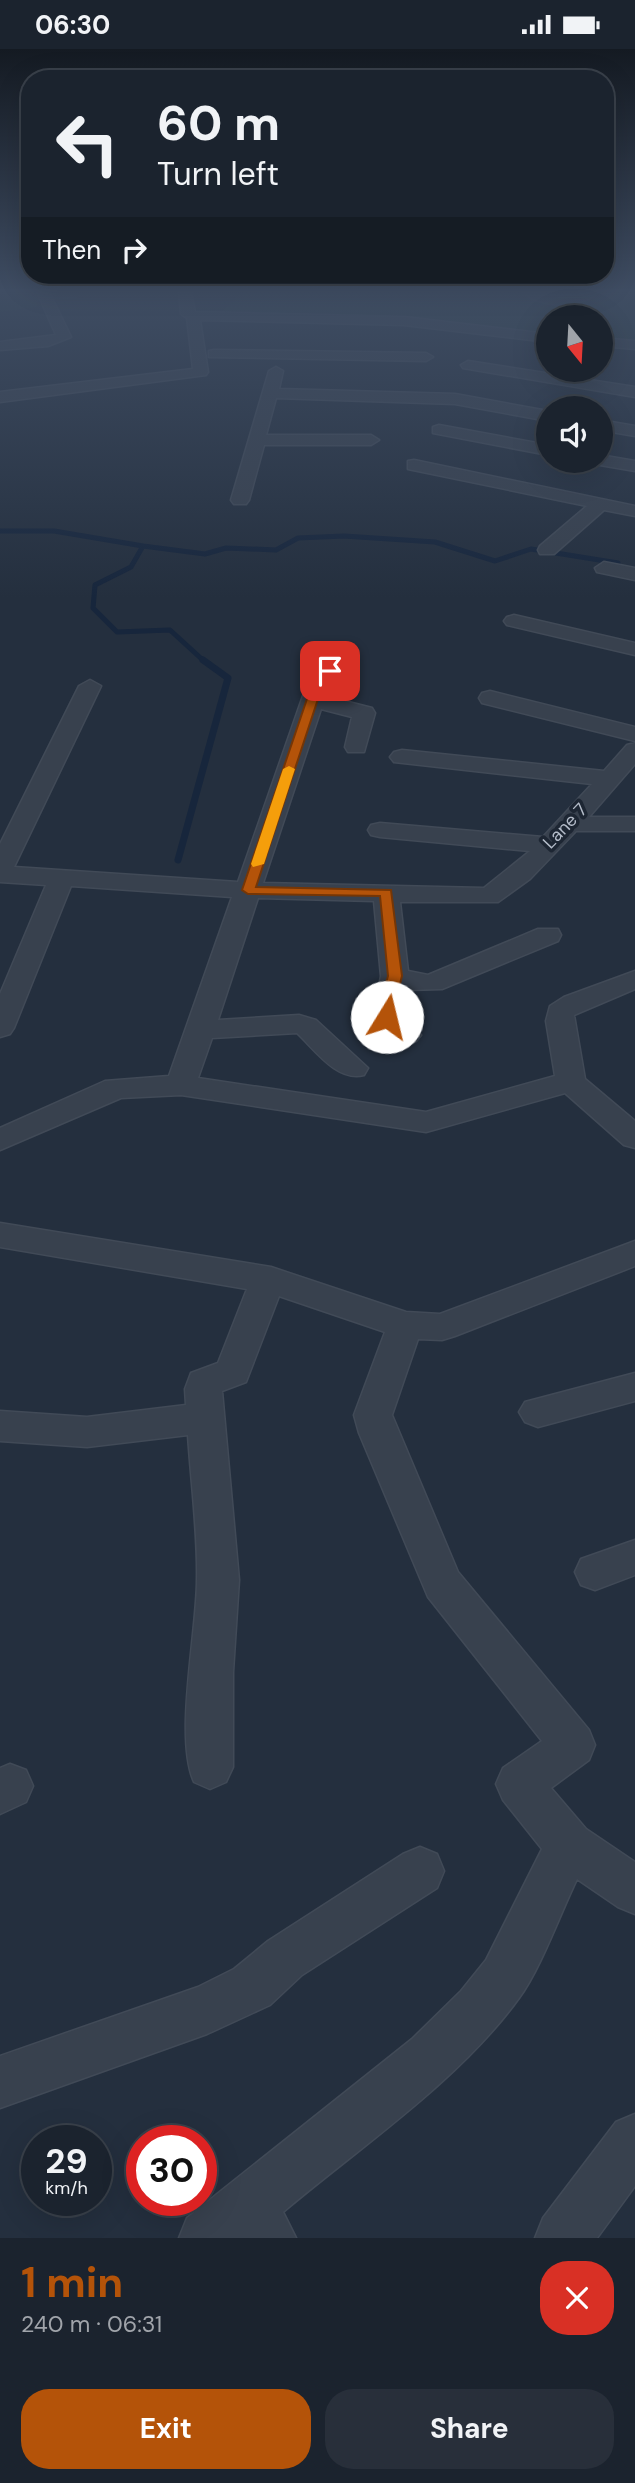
<!DOCTYPE html>
<meta charset="utf-8">
<style>
:root{--surface:#1b232e;--page:#282f3a;--text:#f1f3f6;--muted:#a0a4aa;--line:#39404a;--accent:#b45309}
body{margin:0;font-family:"DM Sans",sans-serif;background:var(--page);color:var(--text);height:100vh;display:flex;flex-direction:column;font-size:26px;white-space:nowrap}
*{box-sizing:border-box;margin:0}
p{font-size:23px;color:var(--muted)}
.icon{flex:none;width:38px;height:38px;fill:none;stroke:currentColor;stroke-width:2;stroke-linecap:round;stroke-linejoin:round}
.map{position:relative;height:2189px;overflow:hidden}
.side{display:flex;flex-direction:column;background:var(--surface);flex:1}
.side>*{flex:none}
.top-card{position:absolute;left:21px;top:21px;width:593px;height:214px;border-radius:28px;box-shadow:0 7px 28px #0002,0 0 0 2px var(--line);background:#1b232e;color:var(--text);overflow:hidden}
.needle{width:46px;rotate:162deg}
.tools{position:absolute;left:536px;top:256px;display:grid;gap:14px}
.tools a{display:grid;place-items:center;width:77px;height:77px;border-radius:50%;background:var(--surface);box-shadow:0 7px 28px #0002,0 0 0 2px var(--line);font-size:35px}
.speed{position:absolute;left:21px;top:2076px;display:flex;gap:14px;font-size:35px;font-weight:700;text-align:center}
.speed>*{display:grid;place-content:center;width:91px;height:91px;border-radius:50%;background:var(--surface);box-shadow:0 7px 28px #0002,0 0 0 2px var(--line);line-height:1}
.speed small{font-size:18px;font-weight:400}
.speed .limit{border:10px solid #d22;background:#fff;color:#111}
.pin{position:absolute;display:grid;place-items:center;width:60px;height:60px;color:#fff;margin:-30px;border-radius:14px;box-shadow:0 4px 10px #0006}
.me{position:absolute;width:77px;margin:-38px;rotate:9deg;stroke-linejoin:round;filter:drop-shadow(0 0 5px #0008)}
.turn{display:flex;align-items:center;gap:24px;height:147px;padding:0 21px;font-size:32px}
.turn .icon{width:91px;height:91px;stroke-width:2.5}
.turn b{display:block;font-size:49px;line-height:60px}
.then{display:flex;align-items:center;height:66px;padding:0 21px;background:#0003;gap:14px;font-size:26px}
.round{display:grid;place-items:center;flex:none;width:74px;height:74px;border-radius:28px;background:var(--page)}
.head{display:flex;align-items:center;justify-content:space-between;height:119px;padding:0 21px}
h1{font-size:42px;font-weight:700;line-height:52px;color:var(--accent)}
.cta{display:flex;gap:14px;margin-top:auto;padding:14px 21px}
.cta a{flex:1;height:80px;border-radius:28px;background:var(--accent);color:#fff;font-size:28px;font-weight:700;line-height:80px;text-align:center}
.cta a+a{background:var(--page);color:var(--text)}
.status{display:flex;justify-content:space-between;align-items:center;height:49px;padding:0 35px;background:var(--surface);direction:ltr}
.status svg{height:19px;fill:currentColor}
.map>svg:first-child{display:block}
.green{fill:#263c3f}
.lines{fill:none;stroke-linecap:round;stroke-linejoin:round}
.stream-far1{stroke:#17263c;stroke-width:5}
.stream{stroke:#17263c;stroke-width:7}
.minor-casing{stroke:#414a57;stroke-width:3}
.minor{fill:#38414e;fill-rule:evenodd}
.route{fill:#b45309;stroke:#753606;stroke-width:2}
.slow{fill:#f59e0b}
.labels{text-anchor:middle;dominant-baseline:central;stroke-width:7;stroke-linejoin:round;paint-order:stroke}
.far-street-label{font-size:18px;fill:#b4bcc9;stroke:#1d2633}
</style>
<div class="status"><b>06:30</b><svg viewBox="0 0 49 12"><path d="M0 12V9h3v3zM5 12V6h3v6zM10 12V3h3v9zM15 12V0h3v12zM26 1h20v11H26zM47 4h2v5h-2z"/></svg></div>
<div class="map">
<svg width="635" height="2189" viewBox="0 0 635 2189">
<rect width="100%" height="100%" fill="#242f3e"/>
<path class="green" d="M0,243H34L38,251L36,258L0,263Z
M244,243H635V295L600,292V268H548V288L408,269L213,270Z"/>
<g class="lines">
<path class="stream-far1" d="M0,482H54L143,497L131,518L95,536L93,559L117,583L170,581L205,613
M143,497L205,505L226,499L276,501L298,489L344,487L435,493L495,512L531,500L618,514"/>
<path class="stream" d="M178,811L228,629L203,611"/>
<g class="minor-casing">
<path id="minor" d="M37,243H49L71,288L48,297L0,301V293L56,286Z
M179,243H191L195,263L404,268L548,285V293L404,276L200,271L208,323L206,326L0,353V343L193,320L187,269L181,265Z
M523,243L560,247L598,243C581,260 540,259 523,243Z
M600,289L635,292V300L600,297Z
M214,301L426,304L433,308L426,312L209,308V302Z
M468,312L635,338V348L463,319L461,316Z
M276,318L283,322L279,340L455,345L548,362V372L455,355L276,349L266,386H371L379,391L371,396H264L249,451L246,455H234L231,451L269,322Z
M600,371L635,377V387L600,381Z
M439,376L548,396V406L433,384V378Z
M600,406L635,412V422L594,415L592,411H600Z
M414,411L635,457V467L604,461L554,505H540L538,501L540,497L587,457L408,420V412Z
M604,513L635,519V531L597,523L595,519Z
M514,566L635,594V606L507,576L504,572L507,568Z
M330,616L341,622L325,647L372,659L375,664L364,703H348L345,698L352,668L321,660L263,834L484,839L530,802L380,788L371,786L368,781L371,776L380,774L543,788L592,735L394,713L390,708L394,703L402,701L604,722L627,696L635,694V715L589,768H635V782H576L530,830L498,853H400L408,922L428,926L538,880H558L561,886L558,892L442,940L406,941L401,966L421,986L416,992C397,997 383,985 373,969L381,927L374,852L258,849L218,971L299,966L316,971L368,1019L364,1026C337,1033 315,1001 297,984L212,989L198,1029L426,1063L555,1027L546,972L550,957L564,948L635,922V940L574,966L585,1030L635,1072V1099L624,1096L565,1044L426,1083L181,1046L121,1049L0,1101V1079L105,1032L169,1027L232,848L71,837L14,979L10,985L0,988V945L46,836L0,833V795L79,637L90,631L101,637L14,818L238,833L304,644L323,618Z
M490,642L635,678V692L482,654L479,649L482,644Z
M0,1174L271,1218L406,1263L440,1265L635,1192V1217L455,1287L442,1291L418,1290L392,1366L458,1523L589,1681L595,1696L589,1711L551,1739L586,1780L635,1813V1865L618,1858L577,1830C561,1863 540,1921 519,1949C460,2031 360,2098 283,2163L296,2189H179L187,2169L412,1990L461,1942L486,1911L542,1800L503,1751L496,1735L503,1719L542,1692L428,1548L359,1384L354,1366L385,1283L279,1247L246,1333L222,1342L239,1531L233,1623V1718L226,1733L210,1740L194,1733C174,1688 197,1583 197,1531C198,1483 191,1434 188,1386L87,1398L0,1392V1362L87,1368L186,1356L185,1340L191,1324L218,1314L247,1240L0,1198Z
M635,1324V1352L538,1378L525,1373L519,1363L525,1353Z
M635,1491V1526L595,1541L581,1536L575,1523L581,1510Z
M10,1715L26,1721L33,1737L26,1753L0,1765V1719Z
M420,1798L437,1805L444,1822L437,1839L302,1926L270,1956L207,1985L0,2059V2007L198,1938L234,1920L268,1892L403,1805Z
M635,2065V2137L597,2189H535L543,2169L616,2073Z"/>
</g>
<use href="#minor" class="minor"/>
</g>
<linearGradient id="sky" x2="0" y2="1"><stop stop-color="#141a22"/><stop offset="0.44" stop-color="#3f4d63"/><stop offset="1" stop-color="#3f4d63" stop-opacity="0"/></linearGradient>
<rect width="635" height="549" fill="url(#sky)"/>
<path class="route" d="M326,620L336,622L320,644L256,838L391,841L402,927L393,962L395,968L387,973L382,972L378,962L388,927L380,847L248,845L242,841L309,644Z"/>
<path class="slow" d="M289,717L295,720L264,815L253,818L251,815L283,720Z"/>
<g class="labels">
<g class="far-street-label">
<text transform="translate(565 777) rotate(-46)">Lane 7</text>
</g>
</g>
</svg>
<div class="tools">
<a><svg class="needle" viewBox="-14 -14 28 28"><path d="M0-13l5 13h-10z" fill="#e53935"/><path d="M0 13l5-13h-10z" fill="#a0a4aa"/></svg></a>
<a><svg class="icon" aria-label="sound" viewBox="0 0 24 24"><path d="M4 9h4l5-4v14l-5-4H4zM17 9q2 3 0 6"/></svg></a>
</div>
<div class="speed"><div>29<small>km/h</small></div><div class="limit">30</div></div>
<div class="pin" style="left:330px;top:622px;background:#d93025"><svg class="icon" aria-label="arrive" viewBox="0 0 24 24"><path d="M6 21V4h12l-3 4 3 4H6"/></svg></div>
<svg class="me" style="left:387px;top:968px" viewBox="-20 -20 40 40"><circle r="19" fill="#fff"/><path d="M0-13L10 11 0 6-10 11z" fill="#b45309"/></svg>
<div class="top-card">
<div class="turn"><svg class="icon" aria-label="left" viewBox="0 0 24 24"><path d="M17 20v-9H6M10 6l-5 5 5 5"/></svg><div><b>60 m</b>Turn left</div></div>
<div class="then">Then<svg class="icon" aria-label="right" viewBox="0 0 24 24"><path d="M7 20v-9h11M14 6l5 5-5 5"/></svg></div>
</div>
</div>
<section class="side">
<div class="head"><div><h1>1 min</h1><p>240 m · 06:31</p></div><a class="round" style="background:#d93025;color:#fff"><svg class="icon" aria-label="close" viewBox="0 0 24 24"><path d="M6 6l12 12M18 6L6 18"/></svg></a></div>
<div class="cta"><a>Exit</a><a>Share</a></div>
</section>
